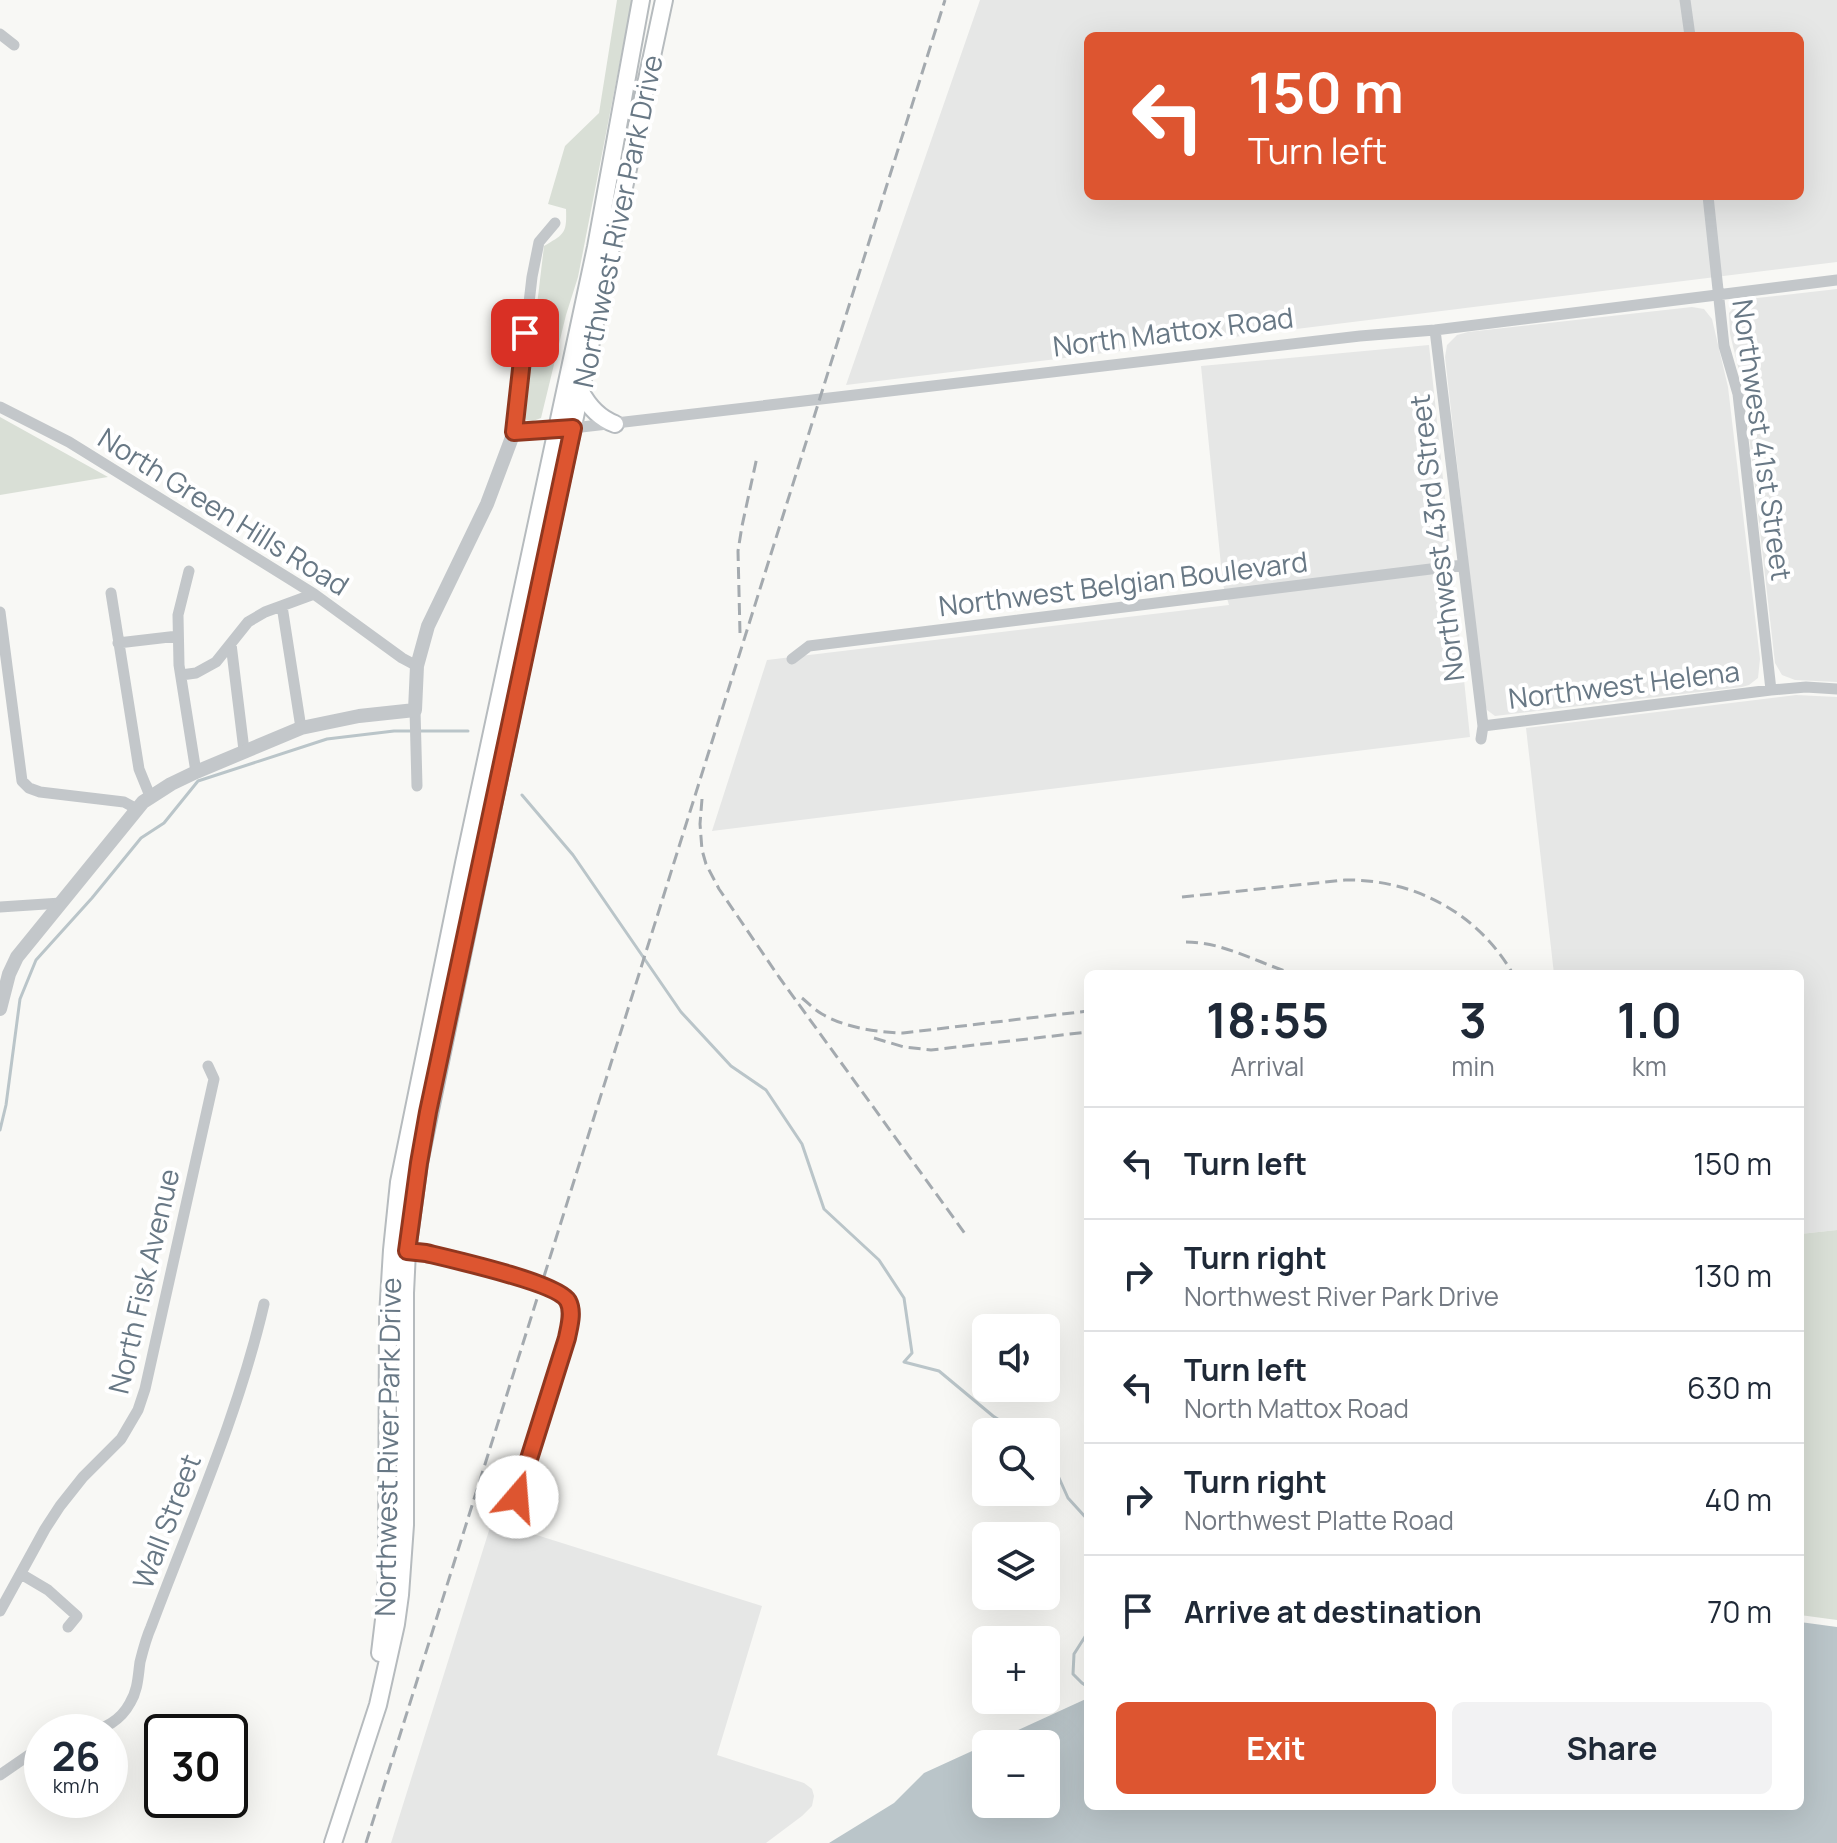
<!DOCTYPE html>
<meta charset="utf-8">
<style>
:root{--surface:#fff;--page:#f2f2f3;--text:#1f2937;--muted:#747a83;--line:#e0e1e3;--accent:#dd5530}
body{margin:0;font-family:Manrope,sans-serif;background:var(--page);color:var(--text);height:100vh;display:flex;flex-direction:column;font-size:30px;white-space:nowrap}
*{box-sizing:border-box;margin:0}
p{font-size:26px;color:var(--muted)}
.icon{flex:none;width:44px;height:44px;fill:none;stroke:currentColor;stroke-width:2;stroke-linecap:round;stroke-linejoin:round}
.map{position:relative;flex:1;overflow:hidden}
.drawer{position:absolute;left:1084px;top:970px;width:720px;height:840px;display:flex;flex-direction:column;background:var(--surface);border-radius:12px;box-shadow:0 8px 32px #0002}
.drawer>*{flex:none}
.guide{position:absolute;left:1084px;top:32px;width:720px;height:168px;border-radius:12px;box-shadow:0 8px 32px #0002;background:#dd5530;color:#fff;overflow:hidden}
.fabs{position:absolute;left:972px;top:1314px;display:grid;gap:16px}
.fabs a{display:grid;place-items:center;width:88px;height:88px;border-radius:12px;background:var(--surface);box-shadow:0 8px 32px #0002;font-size:40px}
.speed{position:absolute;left:24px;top:1714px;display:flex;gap:16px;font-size:40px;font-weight:700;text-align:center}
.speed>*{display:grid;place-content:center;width:104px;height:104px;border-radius:50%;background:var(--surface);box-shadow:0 8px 32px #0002;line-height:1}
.speed small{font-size:20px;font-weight:400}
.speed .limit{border:4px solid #111;border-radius:12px;background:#fff;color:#111}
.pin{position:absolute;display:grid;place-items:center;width:68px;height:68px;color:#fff;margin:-34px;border-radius:16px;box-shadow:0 4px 12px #0006}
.me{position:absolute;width:88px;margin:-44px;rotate:18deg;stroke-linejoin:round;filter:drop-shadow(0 0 6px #0008)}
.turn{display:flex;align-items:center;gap:28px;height:168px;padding:0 32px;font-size:36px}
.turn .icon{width:104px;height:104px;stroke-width:2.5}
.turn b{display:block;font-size:56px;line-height:68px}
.eta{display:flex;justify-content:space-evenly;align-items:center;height:136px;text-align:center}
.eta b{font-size:48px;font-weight:700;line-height:56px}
.primary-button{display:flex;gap:16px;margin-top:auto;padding:16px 32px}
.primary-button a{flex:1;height:92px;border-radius:12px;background:var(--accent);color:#fff;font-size:32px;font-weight:700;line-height:92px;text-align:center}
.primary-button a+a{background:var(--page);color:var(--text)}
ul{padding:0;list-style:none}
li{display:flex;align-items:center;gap:24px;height:112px;padding:0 32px;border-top:2px solid var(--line)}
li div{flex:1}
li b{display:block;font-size:30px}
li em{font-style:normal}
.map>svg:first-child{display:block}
.built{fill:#e6e7e6;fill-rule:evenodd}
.green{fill:#d9dfd6}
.water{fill:#bac5c9;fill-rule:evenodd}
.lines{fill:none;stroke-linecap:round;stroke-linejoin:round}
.stream{stroke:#bac5c9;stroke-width:3}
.secondary-casing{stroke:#b6bbbf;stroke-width:20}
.primary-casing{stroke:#b6bbbe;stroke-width:20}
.minor{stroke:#c3c7ca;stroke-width:11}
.tertiary{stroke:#c3c7ca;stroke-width:14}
.secondary{stroke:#fff;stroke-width:16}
.primary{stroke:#fff;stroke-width:16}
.rail{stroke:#a4aaaf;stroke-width:3;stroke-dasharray:12 6;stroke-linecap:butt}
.route-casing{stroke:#90371f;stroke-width:20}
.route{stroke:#dd5530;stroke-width:14}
.labels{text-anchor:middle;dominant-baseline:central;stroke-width:8;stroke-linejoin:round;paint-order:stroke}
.street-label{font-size:28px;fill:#687885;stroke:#fff}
</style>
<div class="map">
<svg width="1837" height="1843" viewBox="0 0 1837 1843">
<rect width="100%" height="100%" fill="#f8f8f5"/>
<path class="built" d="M980,0H1837V262L846,385ZM1088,36H1800V196H1088Z
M1837,289V682L1795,680L1782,675L1775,663L1744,391L1730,334L1729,313L1737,304L1748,299Z
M1692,307L1704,309L1712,319L1728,387L1760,659L1758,678L1749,685L1742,687L1495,716L1487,710L1484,702L1445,357L1447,345L1457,335L1468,332Z
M1429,345L1470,737L712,831L767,660L1229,605L1223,585L1201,366Z
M1796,695L1837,697V1230L1800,1234V974H1554L1526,728Z
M492,1521L762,1606L717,1755L804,1783L812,1789L814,1796L812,1806L802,1816L766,1843H391Z"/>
<path class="green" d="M617,0H632L578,277L566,315L541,418L533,421L526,420L524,415L544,246C564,234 567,234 566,209L548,204L565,146L599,113Z
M0,417L108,477L0,495Z
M1837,1230V1620L1800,1615V1234Z"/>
<path class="water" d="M1800,1622L1837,1627V1843H829L894,1803L924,1773L1088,1698V1806H1800ZM1046,1744V1804H986V1744Z"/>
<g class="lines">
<path class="stream" d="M522,795L573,855L681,1012L731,1066L766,1090L802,1144L824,1209L879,1260L904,1298L912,1353L904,1362L939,1371L993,1416L1018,1432
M0,1130L6,1105L20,999L36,960L92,898L141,838L164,823L198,781L327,739L394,731H468
M1046,1449L1068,1498L1088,1520
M1088,1632L1074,1654L1073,1674L1082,1683L1088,1687"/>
<g class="secondary-casing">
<path id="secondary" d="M581,392C589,407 599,418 615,424"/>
</g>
<g class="primary-casing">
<path id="primary" d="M380,1653L386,1603L387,1571L388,1316L392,1250L399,1182L464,863L596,247L641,0
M333,1843L378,1705L396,1624L400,1595L405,1525V1293L407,1251L419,1163L525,651L664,0"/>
</g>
<path class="minor" d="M1685,0L1690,36
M0,34L14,45
M1708,196L1724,346L1738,394L1771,690
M1435,330L1483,726L1481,739
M0,407L69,442L314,594L402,658L417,666
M573,428L1360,336L1435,330L1837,280
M514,432L532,277L539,242L555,223
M189,571L178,615L179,665L196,772
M111,593L139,769L150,796
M282,606L301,728
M0,612L22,781L29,788L40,792L124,802L137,809
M118,643L178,636
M231,644L244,750
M792,659L809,646L1463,565
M181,675L196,673L216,662L248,622L265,612L314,594
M415,710L417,786
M1483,726L1771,690L1806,687L1837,689
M0,907L61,903
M400,1250L426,1253L540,1284L560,1293L568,1300L570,1310V1323L567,1338L507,1526
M21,1574L48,1590L77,1616L68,1627
M0,1611L45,1529L60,1506L83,1477L121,1439L138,1410L145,1389L214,1079L208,1066
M86,1732C104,1730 121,1720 130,1703C138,1690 138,1676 140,1662C143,1650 146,1638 151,1627C191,1520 238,1416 264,1304
M0,1775L42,1746"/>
<path class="tertiary" d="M0,1009L9,974L17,957L143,802L171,784L196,772L301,728L359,716L415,710L417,666L428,626L487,504L514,432L566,428"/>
<use href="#secondary" class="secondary"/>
<use href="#primary" class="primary"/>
<path class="rail" d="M740,633L738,551L742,526L757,457
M702,799L700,824L702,850L706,864L719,889L779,977L966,1235
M1182,897L1345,880C1414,879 1478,913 1513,974
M1186,942C1224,942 1258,963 1294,974
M802,998C808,1003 815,1010 822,1014C846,1028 876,1032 903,1033L1088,1011
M874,1038L904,1047L931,1050L1088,1032
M366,1843L945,0"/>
</g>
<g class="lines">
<g class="route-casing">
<path id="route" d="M517,1497L567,1338C569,1327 574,1312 568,1301C558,1283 451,1259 426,1253L407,1251L419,1163L428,1112L573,428L514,432L525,333"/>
</g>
<use href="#route" class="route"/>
</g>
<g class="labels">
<g class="street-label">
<text transform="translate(617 221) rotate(-78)">Northwest River Park Drive</text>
<text transform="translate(1173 331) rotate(-7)">North Mattox Road</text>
<text transform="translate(1763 440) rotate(82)">Northwest 41st Street</text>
<text transform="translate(224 511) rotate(32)">North Green Hills Road</text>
<text transform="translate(1436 538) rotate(-97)">Northwest 43rd Street</text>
<text transform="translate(1123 583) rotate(-7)">Northwest Belgian Boulevard</text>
<text transform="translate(1624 684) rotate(-7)">Northwest Helena</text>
<text transform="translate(143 1281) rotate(-77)">North Fisk Avenue</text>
<text transform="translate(387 1447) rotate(-89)">Northwest River Park Drive</text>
<text transform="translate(166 1521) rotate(-69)">Wall Street</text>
</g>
</g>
</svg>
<div class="fabs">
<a><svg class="icon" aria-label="sound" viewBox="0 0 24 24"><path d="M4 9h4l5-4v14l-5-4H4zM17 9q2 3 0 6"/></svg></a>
<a><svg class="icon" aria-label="search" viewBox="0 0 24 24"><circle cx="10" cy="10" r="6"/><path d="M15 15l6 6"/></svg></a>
<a><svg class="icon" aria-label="layers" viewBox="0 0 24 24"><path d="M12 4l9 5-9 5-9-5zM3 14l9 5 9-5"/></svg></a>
<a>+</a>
<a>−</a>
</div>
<div class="speed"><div>26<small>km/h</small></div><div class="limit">30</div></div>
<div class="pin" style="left:525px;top:333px;background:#d93025"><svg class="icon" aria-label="arrive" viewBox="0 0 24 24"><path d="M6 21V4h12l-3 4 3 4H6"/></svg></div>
<svg class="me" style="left:517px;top:1497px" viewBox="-20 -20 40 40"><circle r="19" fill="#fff"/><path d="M0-13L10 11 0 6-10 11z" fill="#dd5530"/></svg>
<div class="guide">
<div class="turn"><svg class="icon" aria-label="left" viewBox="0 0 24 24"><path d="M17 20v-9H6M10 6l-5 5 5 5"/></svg><div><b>150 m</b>Turn left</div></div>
</div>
<section class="drawer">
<div class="eta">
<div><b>18:55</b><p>Arrival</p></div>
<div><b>3</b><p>min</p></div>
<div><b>1.0</b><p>km</p></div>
</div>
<ul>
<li><svg class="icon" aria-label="left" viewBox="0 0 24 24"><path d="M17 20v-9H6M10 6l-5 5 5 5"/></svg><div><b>Turn left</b></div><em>150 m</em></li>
<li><svg class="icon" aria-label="right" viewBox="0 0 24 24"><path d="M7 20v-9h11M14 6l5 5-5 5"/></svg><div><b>Turn right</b><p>Northwest River Park Drive</p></div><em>130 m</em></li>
<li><svg class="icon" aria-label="left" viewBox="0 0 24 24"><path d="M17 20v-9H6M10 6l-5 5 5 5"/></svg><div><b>Turn left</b><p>North Mattox Road</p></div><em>630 m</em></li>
<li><svg class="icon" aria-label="right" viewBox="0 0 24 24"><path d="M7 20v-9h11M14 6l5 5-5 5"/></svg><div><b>Turn right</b><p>Northwest Platte Road</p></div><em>40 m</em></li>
<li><svg class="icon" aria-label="arrive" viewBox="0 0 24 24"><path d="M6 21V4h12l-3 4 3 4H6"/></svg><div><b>Arrive at destination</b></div><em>70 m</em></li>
</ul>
<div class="primary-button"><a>Exit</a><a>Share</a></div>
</section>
</div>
